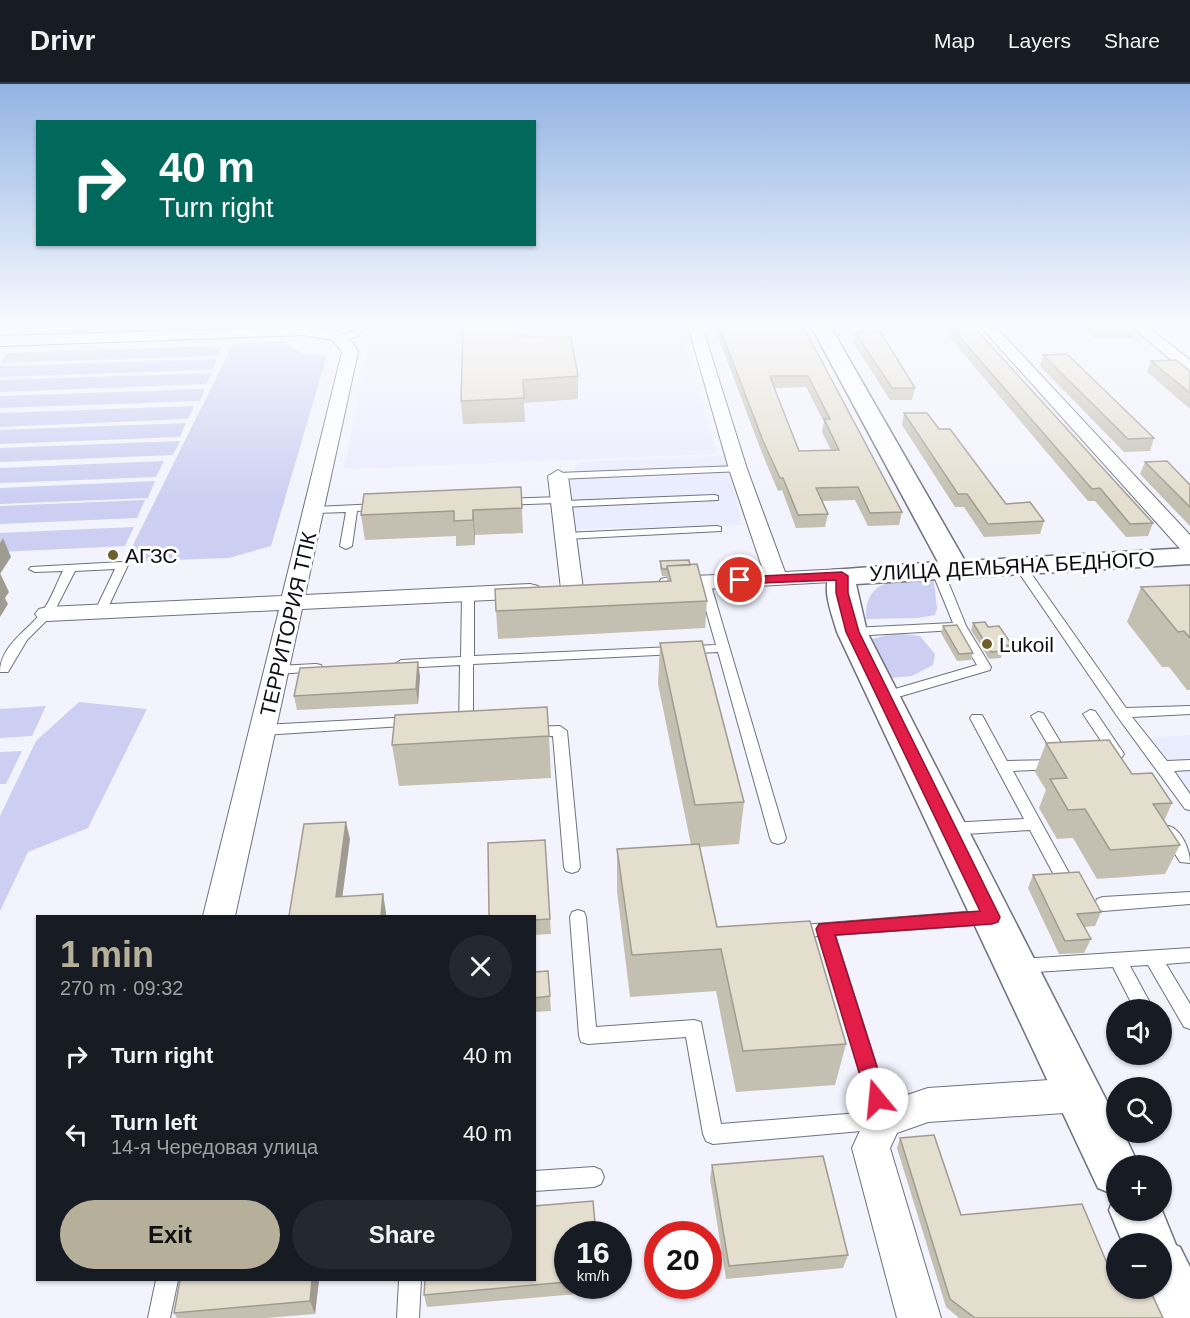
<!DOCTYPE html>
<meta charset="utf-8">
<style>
:root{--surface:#171b24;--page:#242831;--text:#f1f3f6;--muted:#9ea1a6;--line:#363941;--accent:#b6b09b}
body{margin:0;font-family:Helvetica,sans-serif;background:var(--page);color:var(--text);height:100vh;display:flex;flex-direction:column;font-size:22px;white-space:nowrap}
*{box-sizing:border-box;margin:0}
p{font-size:20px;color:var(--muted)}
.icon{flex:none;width:33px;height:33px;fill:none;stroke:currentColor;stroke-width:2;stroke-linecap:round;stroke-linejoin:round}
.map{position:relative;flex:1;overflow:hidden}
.sheet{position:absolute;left:36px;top:831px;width:500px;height:366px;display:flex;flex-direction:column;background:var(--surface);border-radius:0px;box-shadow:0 2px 4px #0004}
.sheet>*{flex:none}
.banner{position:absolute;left:36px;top:36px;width:500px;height:126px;border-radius:0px;box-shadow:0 2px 4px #0004;background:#00695c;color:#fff;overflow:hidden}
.tools{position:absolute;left:1106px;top:915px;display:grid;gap:12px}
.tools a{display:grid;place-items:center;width:66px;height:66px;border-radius:50%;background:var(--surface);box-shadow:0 2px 4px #0004;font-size:30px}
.speed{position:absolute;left:554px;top:1137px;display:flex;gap:12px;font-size:30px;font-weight:700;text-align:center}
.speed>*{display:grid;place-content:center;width:78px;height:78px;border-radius:50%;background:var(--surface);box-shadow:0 2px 4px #0004;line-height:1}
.speed small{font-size:15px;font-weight:400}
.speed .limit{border:9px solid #d22;background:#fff;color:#111}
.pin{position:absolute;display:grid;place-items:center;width:51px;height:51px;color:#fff;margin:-26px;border:3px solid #fff;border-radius:50%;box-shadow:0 2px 6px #0007}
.me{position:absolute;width:66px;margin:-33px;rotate:343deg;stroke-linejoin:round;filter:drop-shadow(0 0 4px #0008)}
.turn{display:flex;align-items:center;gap:21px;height:126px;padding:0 24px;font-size:27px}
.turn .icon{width:78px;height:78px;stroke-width:2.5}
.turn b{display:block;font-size:42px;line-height:51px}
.round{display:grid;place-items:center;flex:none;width:63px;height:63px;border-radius:32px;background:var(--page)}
.summary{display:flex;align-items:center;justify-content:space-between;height:102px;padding:0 24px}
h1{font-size:36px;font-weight:700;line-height:45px;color:var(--accent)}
.primary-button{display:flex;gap:12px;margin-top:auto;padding:12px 24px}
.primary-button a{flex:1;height:69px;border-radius:36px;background:var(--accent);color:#111;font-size:24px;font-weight:700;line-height:69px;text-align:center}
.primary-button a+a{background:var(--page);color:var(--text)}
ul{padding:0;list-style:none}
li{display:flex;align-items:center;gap:18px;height:78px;padding:0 24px}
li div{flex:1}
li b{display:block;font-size:22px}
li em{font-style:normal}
header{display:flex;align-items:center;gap:36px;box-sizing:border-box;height:84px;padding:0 30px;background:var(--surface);border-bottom:2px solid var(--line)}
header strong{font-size:28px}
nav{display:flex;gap:33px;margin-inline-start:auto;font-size:21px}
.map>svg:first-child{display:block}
.built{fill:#eaecff}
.green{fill:#cccff1}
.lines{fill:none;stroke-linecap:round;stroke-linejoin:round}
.service-casing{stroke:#6f717f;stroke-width:2}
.minor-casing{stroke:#6f717f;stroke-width:2}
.secondary-casing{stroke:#6f717f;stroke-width:3}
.service{fill:#fff;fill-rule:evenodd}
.minor{fill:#fff;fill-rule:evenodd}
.secondary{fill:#fff;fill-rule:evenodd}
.wall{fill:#c3bfb1;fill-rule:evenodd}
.shaded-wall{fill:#9f9b90}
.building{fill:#e3dece;stroke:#9f9b90;stroke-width:1.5;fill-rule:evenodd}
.route{fill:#e11d48;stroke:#92132f;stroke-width:1.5}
.poi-dot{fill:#6e5f2c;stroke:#fff;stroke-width:2}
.labels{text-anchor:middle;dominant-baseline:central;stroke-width:6;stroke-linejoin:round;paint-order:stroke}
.poi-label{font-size:21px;fill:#0d0e13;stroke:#fff;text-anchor:start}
.street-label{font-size:21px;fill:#0d0e13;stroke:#fff}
</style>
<header>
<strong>Drivr</strong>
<nav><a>Map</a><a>Layers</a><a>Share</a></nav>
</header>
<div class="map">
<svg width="1190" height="1234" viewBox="0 0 1190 1234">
<rect width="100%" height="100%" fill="#f2f3fd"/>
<path class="built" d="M0,242H247L245,246L0,253Z
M372,242H680L717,370L344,385Z
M726,372L742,441L572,445L566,400L578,378Z
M1190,651V731L1136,654Z"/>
<path class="green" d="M284,257L303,271H327L271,462L229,474L142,477L133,461L233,260Z
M222,262L217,272L0,279L7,269Z
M217,275L212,286L0,293V282Z
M212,289L206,300L0,308V296Z
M205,305L200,317L0,324V312Z
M194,322L188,335L0,343V329Z
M186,339L180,353L0,360V346Z
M180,357L173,371L0,378V364Z
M164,377L156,393L0,399V384Z
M155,397L148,414L0,420V404Z
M145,416L137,434L0,440V422Z
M134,443L125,462L0,468V449Z
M926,493L934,498L937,524L935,531L918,534L866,535C864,495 896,496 926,493Z
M895,549L920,552L935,570L933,581L912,592L890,594L872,555Z
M79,618L147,625L88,744L28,768L0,827V732L36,657Z
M46,622L32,652L0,654V625Z
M22,667L6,700H0V668Z"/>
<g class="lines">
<g class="service-casing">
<path id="service" d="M359,242H367C361,250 351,257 341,257V253L355,246Z
M738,382L742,383V387L558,395L553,392L558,389Z
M714,411L718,412V416L561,423L556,419L503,421L498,418L503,415L561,413L566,417Z
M379,420L383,421V425L357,427L352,462L346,465L340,462L346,428L315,429L310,426L315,423Z
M717,442L721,443V447L565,455L559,452L565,449Z
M1019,477L1023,478L1126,624L1190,622V630L1132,633L1167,677L1190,676V686L1174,687L1190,710V726L1185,725L1117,632L1013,480Z
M122,478L128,481L104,532L100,533L94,529L115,485L75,487L53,530L27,556L8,588H0C0,562 27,547 41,529C51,517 56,500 63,487L35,488L29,485L31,483Z
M937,482L943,485L966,542L991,583L990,586L888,616H878L876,613L878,610L977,581L956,546L852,552L846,548L852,544L953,539L931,485Z
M704,494L710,498L786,754L784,758L778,760L772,758L770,754L718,568L473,580V646L466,651L459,646L460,581L401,584L395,580L401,576L461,573L462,511L468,507L474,511V572L716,561L698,498Z
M316,580L321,581L323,584L321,587L277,590L270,586L277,582Z
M1090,626L1095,627L1122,667L1124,670L1122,673H1112L1083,630Z
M1038,628L1043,629L1070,674L1068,677L1061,678L1060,684L1055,685L1013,687L1069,789L1067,793L1061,795L1055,793L1030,746L949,751L944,749L941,745L944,741L949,739L1024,735L970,634L972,631H982L1007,677L1057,676L1031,632Z
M413,633L420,638L418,641L263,651L256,646L263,641Z
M560,642L567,647L580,783L578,787L572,789L566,787L564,783L553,652L530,653L523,648L530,643Z
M1169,742C1182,746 1190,766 1190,779L1180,778L1164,752L1161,748L1164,744Z
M1190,808V820L1103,827L1097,825L1095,820L1097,815L1103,813Z
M578,826L584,828L586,833L596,943L694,936L701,938L721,1040L872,1028L819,852L796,854L790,852L788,847L790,842L990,826L996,828L998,833L996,838L990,840L835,851L894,1036L891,1043L884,1045L713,1060L706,1057L703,1050L686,953L588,960L581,958L579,952L570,833L572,828Z
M1190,864V878L1166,880L1190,920V945L1184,943L1148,881L1130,882L1154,926H1135L1113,883L1021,889L1015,887L1012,882L1015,877L1021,875Z
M594,1083L601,1086L604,1093L601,1100L594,1103L534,1107V1087Z
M156,1196H178L170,1234H148Z
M399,1196H421L419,1234H397Z"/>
</g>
<g class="minor-casing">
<path id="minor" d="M688,242H702L747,385L785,488L842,485L850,487L853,492L850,497L669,507L661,505L658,500L661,495L669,493L764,489L729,385Z
M980,242H995L1190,451V470L1183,468Z
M1131,242H1147L1190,276V289L1184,287Z
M303,243C325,244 348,244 358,268L305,511L530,500L538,502L541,507L538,512L530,514L302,525L235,832H203L279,526L47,537L39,535L35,530L39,525L47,523L282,512L342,268L332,256L303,251L0,262V252Z
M558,386L568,392L583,505L580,510H564L561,505L548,392Z
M1079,994L1092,999L1097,1011L1092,1023L1079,1028L928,1038L897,1049L890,1064L941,1234H897L852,1064L871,1023L928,1004Z"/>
</g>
<g class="secondary-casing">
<path id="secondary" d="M811,242H830L965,477L1190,464V480L856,500L867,548L1116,1035V1048H1123L1139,1082H1116V1126H1161V1124L1176,1161L1180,1163L1190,1183V1234H1157L1144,1204H1161V1160H1123L1109,1126L1115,1111L1098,1104L837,548C832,530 820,503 832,486L938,478Z"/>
</g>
<use href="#service" class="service"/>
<use href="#minor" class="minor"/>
<use href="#secondary" class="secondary"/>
</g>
<path class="wall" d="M714,242H803L902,428L899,441L868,442L855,416L822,417L828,430L825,443L796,444L782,406L778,407L762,369ZM806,303L824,338L822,348L831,366L799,367L774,304Z
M1081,242H1135L1136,243L1133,254H1095Z
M952,244L1153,439L1148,452L1126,453L1095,417H1088L950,254Z
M855,248L915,304L912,316H890L853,258Z
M519,252L578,292V315L524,319L525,338L463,340L461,317Z
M1043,271L1154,354L1150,367L1124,368L1040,282Z
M1151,277L1190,287V325L1147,288Z
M904,329L939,345L1006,420L1044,437L1040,450L984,453L964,423H955L902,341Z
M1145,378L1190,401V442L1140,390Z
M521,403L523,449L475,451V461L456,462V452L365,456L361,431Z
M660,477L690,481L707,517L705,544L498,555L496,527L667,497V492H662L660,484Z
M1190,501V606H1187L1169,583H1162L1127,538L1141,503Z
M973,539L988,543L1012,561L1010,568L1002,569L1001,574L989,575L971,546Z
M943,542L973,569L971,576L957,577L941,549Z
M660,559L744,718L739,760L700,763L717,843L846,960L835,1001L736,1008L716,907L630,913L617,807V765L691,761L658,600Z
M420,592L418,620L297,626L294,612Z
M549,652L551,694L399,702L392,661Z
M1046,659L1132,690L1172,719L1164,737L1180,761L1165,790L1097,795L1073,754L1057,755L1039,724L1046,706L1035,688Z
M1033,791L1101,828L1095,842L1084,843L1091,855L1084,869L1059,870L1028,804Z
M534,832L550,835L551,850L534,851Z
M548,887L551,927L534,928V888Z
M900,1054L961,1131L1112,1191L1163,1234H959L946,1223L897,1064Z
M712,1081L848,1171L843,1184L726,1195L710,1095Z
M567,1150V1202H600V1208L427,1223L424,1211Z
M180,1196H319L315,1230L266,1234H177L174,1229Z"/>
<path class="shaded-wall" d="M473,426L475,451V461L473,436Z
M3,454L11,473L0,490V459Z
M0,489L9,508L5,514L8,520L0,533Z
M418,578L420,592L418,620L416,605Z
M346,738L350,755L340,831L336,813Z
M383,810L386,828V832H381Z
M312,1196H319L315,1230L310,1217Z"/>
<path class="building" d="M463,242H518L519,252L571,253L578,292L523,296L524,314L461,317Z
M719,242H803L902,428L870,429L858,403L816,404L828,430L798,431L783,394H780L763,357ZM770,292H808L830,335H824L839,366L799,367L777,311Z
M973,242L1153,439L1130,440L1100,404L1092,405L952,244Z
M1096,242H1135L1136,243H1098Z
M880,247L915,304H892L855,248Z
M1067,270L1154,354L1128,355L1043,271Z
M1176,276L1190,287V309L1151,277Z
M904,329H927L939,345H950L1006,420L1030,418L1044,437L988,440L967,410H958Z
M1167,377L1190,401V423L1145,378Z
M521,403L522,424L473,426V436L454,437V427L361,431L364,410Z
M689,476L690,481L667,482V485H662L660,477Z
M697,480L707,517L496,527L495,505L671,497L667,482Z
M1190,501V554L1184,547L1178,548L1141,503Z
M985,538L988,543L999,542L1012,561L1000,562L1003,567L991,568L973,539Z
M957,541L973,569L959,570L943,542Z
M702,557L744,718L695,721L660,559Z
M418,578L416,605L294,612L300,584Z
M547,623L549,652L392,661L395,631Z
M1109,656L1132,690L1152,689L1172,719L1153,720L1180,761L1110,766L1085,725L1068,726L1050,695L1067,694L1046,659Z
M346,738L336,813L383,810L381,832H289L304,740Z
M545,756L550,835L534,836V832H489L488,759Z
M699,760L717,843L810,837L846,960L743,967L721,865L632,871L617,765Z
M1079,788L1101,828L1077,830L1091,855L1065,857L1033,791Z
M548,887L550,912L534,914V888Z
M934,1051L961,1131L1082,1120L1112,1191H1116V1204H1149L1163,1234H975L950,1215L900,1054Z
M823,1072L848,1171L729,1182L712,1081Z
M593,1117L596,1150H567V1198L424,1211L425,1196H534V1122Z
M180,1196H312L310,1217L174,1229Z"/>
<linearGradient id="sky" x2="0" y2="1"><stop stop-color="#91b3e3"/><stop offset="0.58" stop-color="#f9fafe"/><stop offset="1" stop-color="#f9fafe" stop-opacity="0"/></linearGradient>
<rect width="1190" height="415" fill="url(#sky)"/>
<path class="route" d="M842,488L848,492V509L859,548L1000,833L998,838L992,840L835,851L887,1015L884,1021L877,1024L870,1021L867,1015L816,845L819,840L980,827L846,548L836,509V496L740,500L734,496L740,493Z"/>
<g class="poi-dot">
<circle cx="113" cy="471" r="6"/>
<circle cx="987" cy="560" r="6"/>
</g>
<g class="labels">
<g class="poi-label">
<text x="125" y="471">АГЗС</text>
<text x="999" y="560">Lukoil</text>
</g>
<g class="street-label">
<text transform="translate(1012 482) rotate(-3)">УЛИЦА ДЕМЬЯНА БЕДНОГО</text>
<text transform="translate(288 540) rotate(-77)">ТЕРРИТОРИЯ ТПК</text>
</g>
</g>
</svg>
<div class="tools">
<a><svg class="icon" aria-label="sound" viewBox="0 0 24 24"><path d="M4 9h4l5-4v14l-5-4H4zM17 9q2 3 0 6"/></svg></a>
<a><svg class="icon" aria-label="search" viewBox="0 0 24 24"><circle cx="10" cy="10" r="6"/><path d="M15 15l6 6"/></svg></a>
<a>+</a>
<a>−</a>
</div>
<div class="speed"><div>16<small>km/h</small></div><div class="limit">20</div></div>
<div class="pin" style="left:740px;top:496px;background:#d93025"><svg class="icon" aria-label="arrive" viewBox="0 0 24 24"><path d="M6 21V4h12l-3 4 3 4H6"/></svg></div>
<svg class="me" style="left:877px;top:1015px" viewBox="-20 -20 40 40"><circle r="19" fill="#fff"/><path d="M0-13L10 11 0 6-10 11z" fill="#e11d48"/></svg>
<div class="banner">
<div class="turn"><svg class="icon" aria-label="right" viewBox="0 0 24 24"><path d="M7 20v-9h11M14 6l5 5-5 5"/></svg><div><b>40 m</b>Turn right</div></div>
</div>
<section class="sheet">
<div class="summary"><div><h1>1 min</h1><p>270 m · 09:32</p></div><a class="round"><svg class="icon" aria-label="close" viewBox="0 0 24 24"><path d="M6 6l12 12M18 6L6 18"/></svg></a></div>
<ul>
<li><svg class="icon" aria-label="right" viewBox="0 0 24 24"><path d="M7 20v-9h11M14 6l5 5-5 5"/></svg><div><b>Turn right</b></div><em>40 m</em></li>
<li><svg class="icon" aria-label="left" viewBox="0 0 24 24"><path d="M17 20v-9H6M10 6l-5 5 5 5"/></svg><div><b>Turn left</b><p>14-я Чередовая улица</p></div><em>40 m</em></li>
</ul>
<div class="primary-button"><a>Exit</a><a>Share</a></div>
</section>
</div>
